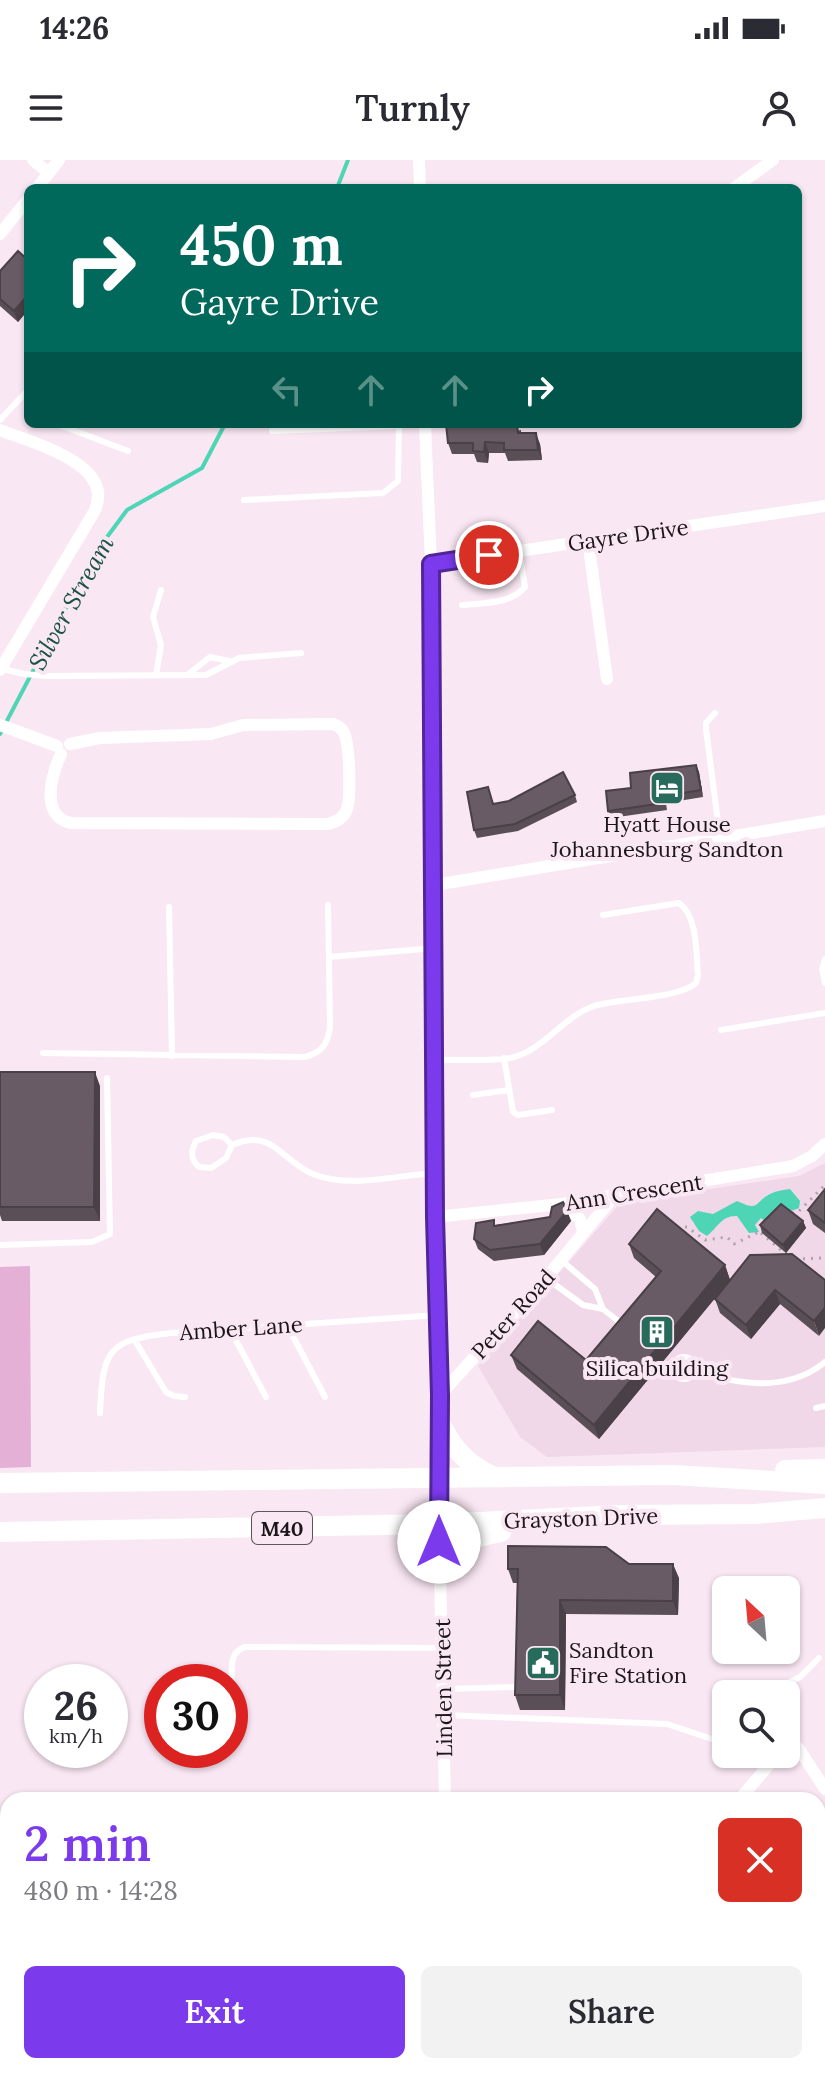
<!DOCTYPE html>
<meta charset="utf-8">
<style>
:root{--surface:#fff;--page:#f2f2f3;--text:#2b2b33;--muted:#7c7c81;--accent:#7c3aed}
body{margin:0;font-family:Lora,serif;background:var(--page);color:var(--text);height:100vh;display:flex;flex-direction:column;font-size:30px;white-space:nowrap}
*{box-sizing:border-box;margin:0}
p{font-size:26px;color:var(--muted)}
.icon{flex:none;width:44px;height:44px;fill:none;stroke:currentColor;stroke-width:2;stroke-linecap:round;stroke-linejoin:round}
.map{position:relative;flex:1;overflow:hidden}
.drawer{position:absolute;left:0px;top:1632px;width:826px;height:282px;display:flex;flex-direction:column;background:var(--surface);border-radius:24px 24px 0 0;box-shadow:0 2px 6px #0004}
.drawer>*{flex:none}
.guide{position:absolute;left:24px;top:24px;width:778px;height:244px;border-radius:12px;box-shadow:0 2px 6px #0004;background:#00695c;color:#fff;overflow:hidden}
.needle{width:52px;rotate:334deg}
.controls{position:absolute;left:712px;top:1416px;display:grid;gap:16px}
.controls a{display:grid;place-items:center;width:88px;height:88px;border-radius:12px;background:var(--surface);box-shadow:0 2px 6px #0004;font-size:40px}
.speed{position:absolute;left:24px;top:1504px;display:flex;gap:16px;font-size:40px;font-weight:700;text-align:center}
.speed>*{display:grid;place-content:center;width:104px;height:104px;border-radius:50%;background:var(--surface);box-shadow:0 2px 6px #0004;line-height:1}
.speed small{font-size:20px;font-weight:400}
.speed .limit{border:12px solid #d22;background:#fff;color:#111}
.pin{position:absolute;display:grid;place-items:center;width:68px;height:68px;color:#fff;margin:-34px;border:4px solid #fff;border-radius:50%;box-shadow:0 2px 8px #0007}
.me{position:absolute;width:88px;margin:-44px;rotate:0deg;stroke-linejoin:round;filter:drop-shadow(0 0 6px #0008)}
.turn{display:flex;align-items:center;gap:28px;height:168px;padding:0 24px;font-size:36px}
.turn .icon{width:104px;height:104px;stroke-width:2.5}
.turn b{display:block;font-size:56px;line-height:68px}
.lanes{display:flex;align-items:center;height:76px;padding:0 24px;background:#0003;justify-content:center;gap:40px;direction:ltr}
.lanes .off{opacity:.35}
.round{display:grid;place-items:center;flex:none;width:84px;height:84px;border-radius:12px;background:var(--page)}
.headline{display:flex;align-items:center;justify-content:space-between;height:136px;padding:0 24px}
h1{font-size:48px;font-weight:600;line-height:60px;color:var(--accent)}
.primary-button{display:flex;gap:16px;margin-top:auto;padding:16px 24px}
.primary-button a{flex:1;height:92px;border-radius:12px;background:var(--accent);color:#fff;font-size:32px;font-weight:600;line-height:92px;text-align:center}
.primary-button a+a{background:var(--page);color:var(--text)}
.status{display:flex;justify-content:space-between;align-items:center;height:56px;padding:0 40px;background:var(--surface);direction:ltr}
.status svg{height:22px;fill:currentColor}
header{display:flex;justify-content:space-between;align-items:center;height:104px;padding:0 24px;background:var(--surface);font-size:36px;font-weight:600}
.map>svg:first-child{display:block}
.built{fill:#f0d8e9}
.green{fill:#e4b0d6}
.water{fill:#4ed5b5}
.lines{fill:none;stroke-linecap:round;stroke-linejoin:round}
.stream{stroke:#4ed5b5;stroke-width:4}
.path{stroke:#b0a2ac;stroke-width:3;stroke-dasharray:2 6;stroke-linecap:butt}
.service{stroke:#fff;stroke-width:6}
.minor{stroke:#fff;stroke-width:12}
.primary{stroke:#fff;stroke-width:20}
.wall{fill:#5a4e57}
.shaded-wall{fill:#4a4047}
.building{fill:#695b65;stroke:#4a4047;stroke-width:2}
.route-casing{stroke:#51269a;stroke-width:20}
.route{stroke:#7c3aed;stroke-width:14}
.labels{text-anchor:middle;dominant-baseline:central;stroke-width:8;stroke-linejoin:round;paint-order:stroke}
.shield{fill:#f9e7f3;stroke:#5e555b;stroke-width:2}
.shield-label{font-size:20px;font-weight:bold;fill:#1c161a}
.street-label{font-size:22px;fill:#1c161a;stroke:#f9e7f3}
.poi-label{font-size:22px;fill:#1c161a;stroke:#f9e7f3}
.water-label{font-size:24px;font-style:italic;fill:#1a5245;stroke:#f9e7f3}
</style>
<div class="status"><b>14:26</b><svg viewBox="0 0 49 12"><path d="M0 12V9h3v3zM5 12V6h3v6zM10 12V3h3v9zM15 12V0h3v12zM26 1h20v11H26zM47 4h2v5h-2z"/></svg></div>
<header><svg class="icon" aria-label="menu" viewBox="0 0 24 24"><path d="M4 6h16M4 12h16M4 18h16"/></svg>Turnly<svg class="icon" aria-label="person" viewBox="0 0 24 24"><circle cx="12" cy="8" r="4"/><path d="M4 21q1-7 8-7t8 7"/></svg></header>
<div class="map">
<svg width="825" height="1913" viewBox="0 0 825 1913">
<rect width="100%" height="100%" fill="#f9e7f3"/>
<path class="built" d="M825,1003V1287L547,1297L520,1277L478,1206L621,1042L799,1016Z"/>
<path class="green" d="M30,1106L31,1307L0,1308V1107Z"/>
<path class="water" d="M790,1029L800,1041L799,1048L791,1051L781,1047L766,1062L761,1058L755,1065L759,1072L749,1073L737,1056C722,1055 717,1068 707,1076L699,1071L690,1057L698,1051L713,1054L737,1041C761,1052 753,1043 770,1034C776,1031 783,1030 790,1029Z"/>
<g class="lines">
<path class="stream" d="M337,28L348,0
M0,574L93,396L127,350L202,308L225,264"/>
<path class="path" d="M792,1053H797L825,1025
M677,1067H687L705,1080L727,1077L734,1084L763,1070
M761,1073L788,1096
M795,1099L823,1098L825,1101
M817,1913L825,1903"/>
<path class="service" d="M0,260L28,230
M57,264L128,291
M272,271L399,266
M244,340L383,333L398,321L399,264
M462,445C484,443 511,444 525,427L519,391
M3,509L24,514L47,516L206,515L239,498L301,493
M156,515L161,485L153,457L161,430
M187,515L210,497L229,501
M715,553L706,563V569L720,678
M169,747L172,896
M329,797L435,788
M825,799L822,809L825,823
M721,870L825,853
M43,893L305,897C322,892 327,885 330,868L328,745
M504,898L513,952L518,955L552,950
M436,900C460,899 487,902 510,898C544,891 562,857 594,846C620,838 678,839 696,823L698,815C696,794 698,756 679,743L603,755
M473,935L509,930
M232,985L224,977L213,975L196,981C191,991 190,999 199,1007L211,1008L226,998L232,985C273,967 281,1001 313,1014C350,1029 397,1015 435,1013
M0,1085L92,1082L110,1074L107,918
M561,1100L595,1129L603,1149L623,1165
M546,1118L583,1145L603,1149
M287,1165L325,1237
M230,1169L266,1237
M134,1179L166,1232L174,1236L185,1237
M673 1208a11 11 0 1 1 22 0a11 11 0 1 1-22 0Z
M694,1212C739,1223 786,1234 825,1202
M816,1248L825,1246
M100,1253C103,1191 106,1180 171,1173L438,1155
M232,1526C232,1511 228,1492 245,1487L443,1488
M444,1529L520,1527
M767,1534L800,1517L819,1498
M445,1555L667,1564L715,1580H726
M0,1687H8"/>
<path class="minor" d="M33,0L49,13
M419,0L420,28
M37,28L59,0
M734,28L773,0
M0,74L28,39
M425,264L431,404L435,1057L440,1235L439,1364L445,1640
M0,270C32,283 118,304 94,352L0,510
M588,381L607,519
M431,404L825,346
M0,565L57,586
M61,594C51,616 40,657 71,663L328,664C336,662 344,658 347,649C351,637 350,581 343,571C341,568 336,565 333,564L243,565L211,574L100,578L70,584
M434,725L825,661
M562,1044L580,1059L583,1072
M435,1057L562,1044L793,1006L812,996L825,984
M440,1235L546,1118L615,1035
M786,1588L794,1585L799,1589L825,1629
M739,1640L778,1594
M0,1738L3,1913
M818,1760L825,1750
M818,1854L825,1860
M98,1906L99,1913
M450,1906V1913
M490,1906L492,1913"/>
<path class="primary" d="M440,1263C453,1288 466,1304 492,1316
M785,1310L825,1309
M0,1323L673,1315L825,1324
M0,1372L439,1364L619,1355L755,1354L825,1348
M440,1399L469,1379L501,1372"/>
</g>
<path class="wall" d="M28,100V150L18,162L0,146V111Z
M521,270V273L540,284L542,300L508,301L505,293H489L488,303L477,302L474,294H452L448,283Z
M696,605L699,612L703,637L666,643L667,650L611,658L608,651L631,628Z
M575,635L577,642L518,671L477,678L474,670L493,644Z
M0,912L100,926V1061H2L0,1055Z
M825,1029V1073L813,1064L808,1050Z
M567,1051L571,1061L544,1095L494,1101L478,1089L474,1079L496,1065L550,1057Z
M803,1061L806,1068L786,1093L762,1073L760,1065Z
M629,1084L725,1105L730,1120L599,1279L517,1209L511,1195L586,1200L656,1117L634,1098Z
M792,1094L819,1176L780,1144L751,1179L720,1153L715,1139Z
M629,1404L679,1418L678,1455L566,1454L565,1550H520L515,1535L517,1423H513L508,1409Z"/>
<path class="shaded-wall" d="M28,135V150L18,162L14,151Z
M536,273L540,284L542,300L538,290Z
M485,282L489,293L488,303L484,292Z
M696,605L699,612L703,637L701,630Z
M95,912L100,926V1061L94,1047Z
M567,1051L571,1061L544,1095L540,1084Z
M803,1061L806,1068L786,1093L783,1085Z
M725,1105L730,1120L599,1279L594,1265Z
M775,1130L780,1144L751,1179L746,1165Z
M825,1148V1168L819,1176L814,1161Z
M673,1404L679,1418L678,1455L673,1441Z
M560,1440L566,1454L565,1550L560,1535Z"/>
<path class="building" d="M18,91L28,100V135L14,151L0,139V111Z
M446,264H517L518,273H536L538,290H504V283L485,282L484,292L473,291V283H448Z
M696,605L701,630L664,636V643L608,651L606,631L631,628L630,613Z
M563,612L575,635L515,664L474,670L467,632L488,627L493,644L509,641Z
M0,912H95L94,1047H0Z
M825,1029V1063L808,1050Z
M563,1042L567,1051L540,1084L490,1090L474,1079L476,1063L494,1060V1066L550,1057L552,1047Z
M781,1044L803,1061L783,1085L760,1065Z
M657,1049L725,1105L594,1265L511,1195L538,1161L586,1200L661,1111L629,1084Z
M792,1094L825,1120V1148L814,1161L775,1130L746,1165L715,1139L750,1095Z
M508,1386L606,1387L629,1404H673V1441L560,1440V1535H515L518,1409H508Z"/>
<g class="lines">
<g class="route-casing">
<path id="route" d="M439,1382L440,1235L435,1057L431,404L489,395"/>
</g>
<use href="#route" class="route"/>
</g>
<defs>
<g id="hotel-square" transform="scale(1.8)"><rect x="-9" y="-9" width="18" height="18" rx="4" fill="#286a5b" stroke="#f9e7f3"/><path d="M-6-4.5h1.5V1H6V5H4.5V3h-9V5H-6ZM-4 0a1.8 1.8 0 1 1 3.6 0ZM.5 0V-2.5h3Q6-2.5 6 0Z" fill="#fff"/></g>
<g id="building-square" transform="scale(1.8)"><rect x="-9" y="-9" width="18" height="18" rx="4" fill="#286a5b" stroke="#f9e7f3"/><path d="M-4-6H4V6H1V3H-1V6H-4ZM-2.5-4.3h1.7v1.8h-1.7ZM.8-4.3h1.7v1.8H.8ZM-2.5-1h1.7V.8h-1.7ZM.8-1h1.7V.8H.8Z" fill="#fff"/></g>
<g id="civic-square" transform="scale(1.8)"><rect x="-9" y="-9" width="18" height="18" rx="4" fill="#286a5b" stroke="#f9e7f3"/><path d="M-.6-6.5H3V-4.5H.6V-3L4-1V1h2V6H-6V1h2V-1L-.6-3ZM-1.2 2.5V6h2.4V2.5Z" fill="#fff"/></g>
</defs>
<g fill-rule="evenodd">
<use href="#hotel-square" x="667" y="628"/>
<use href="#building-square" x="657" y="1172"/>
<use href="#civic-square" x="543" y="1503"/>
</g>
<g class="labels">
<rect class="shield" x="252" y="1352" width="60" height="32" rx="6"/>
<g class="shield-label">
<text x="282" y="1368">M40</text>
</g>
<g class="street-label">
<text transform="translate(628 375) rotate(-8)">Gayre Drive</text>
<text transform="translate(634 1032) rotate(-9)">Ann Crescent</text>
<text transform="translate(513 1154) rotate(-48)">Peter Road</text>
<text transform="translate(241 1168) rotate(-4)">Amber Lane</text>
<text transform="translate(581 1358) rotate(-2)">Grayston Drive</text>
<text transform="translate(443 1528) rotate(-91)">Linden Street</text>
</g>
<g class="poi-label">
<text x="667" y="664">Hyatt House<tspan x="667" dy="25">Johannesburg Sandton</tspan></text>
<text x="657" y="1208">Silica building</text>
<text x="569" y="1490" text-anchor="start">Sandton<tspan x="569" dy="25">Fire Station</tspan></text>
</g>
<g class="water-label">
<text transform="translate(71 443) rotate(-61)">Silver Stream</text>
</g>
</g>
</svg>
<div class="controls">
<a><svg class="needle" viewBox="-14 -14 28 28"><path d="M0-13l5 13h-10z" fill="#e53935"/><path d="M0 13l5-13h-10z" fill="#7c7c81"/></svg></a>
<a><svg class="icon" aria-label="search" viewBox="0 0 24 24"><circle cx="10" cy="10" r="6"/><path d="M15 15l6 6"/></svg></a>
</div>
<div class="speed"><div>26<small>km/h</small></div><div class="limit">30</div></div>
<div class="pin" style="left:489px;top:395px;background:#d93025"><svg class="icon" aria-label="arrive" viewBox="0 0 24 24"><path d="M6 21V4h12l-3 4 3 4H6"/></svg></div>
<svg class="me" style="left:439px;top:1382px" viewBox="-20 -20 40 40"><circle r="19" fill="#fff"/><path d="M0-13L10 11 0 6-10 11z" fill="#7c3aed"/></svg>
<div class="guide">
<div class="turn"><svg class="icon" aria-label="right" viewBox="0 0 24 24"><path d="M7 20v-9h11M14 6l5 5-5 5"/></svg><div><b>450 m</b>Gayre Drive</div></div>
<div class="lanes"><svg class="icon off" aria-label="left" viewBox="0 0 24 24"><path d="M17 20v-9H6M10 6l-5 5 5 5"/></svg><svg class="icon off" aria-label="ahead" viewBox="0 0 24 24"><path d="M12 20V5M6 11l6-6 6 6"/></svg><svg class="icon off" aria-label="ahead" viewBox="0 0 24 24"><path d="M12 20V5M6 11l6-6 6 6"/></svg><svg class="icon" aria-label="right" viewBox="0 0 24 24"><path d="M7 20v-9h11M14 6l5 5-5 5"/></svg></div>
</div>
<section class="drawer">
<div class="headline"><div><h1>2 min</h1><p>480 m · 14:28</p></div><a class="round" style="background:#d93025;color:#fff"><svg class="icon" aria-label="close" viewBox="0 0 24 24"><path d="M6 6l12 12M18 6L6 18"/></svg></a></div>
<div class="primary-button"><a>Exit</a><a>Share</a></div>
</section>
</div>
